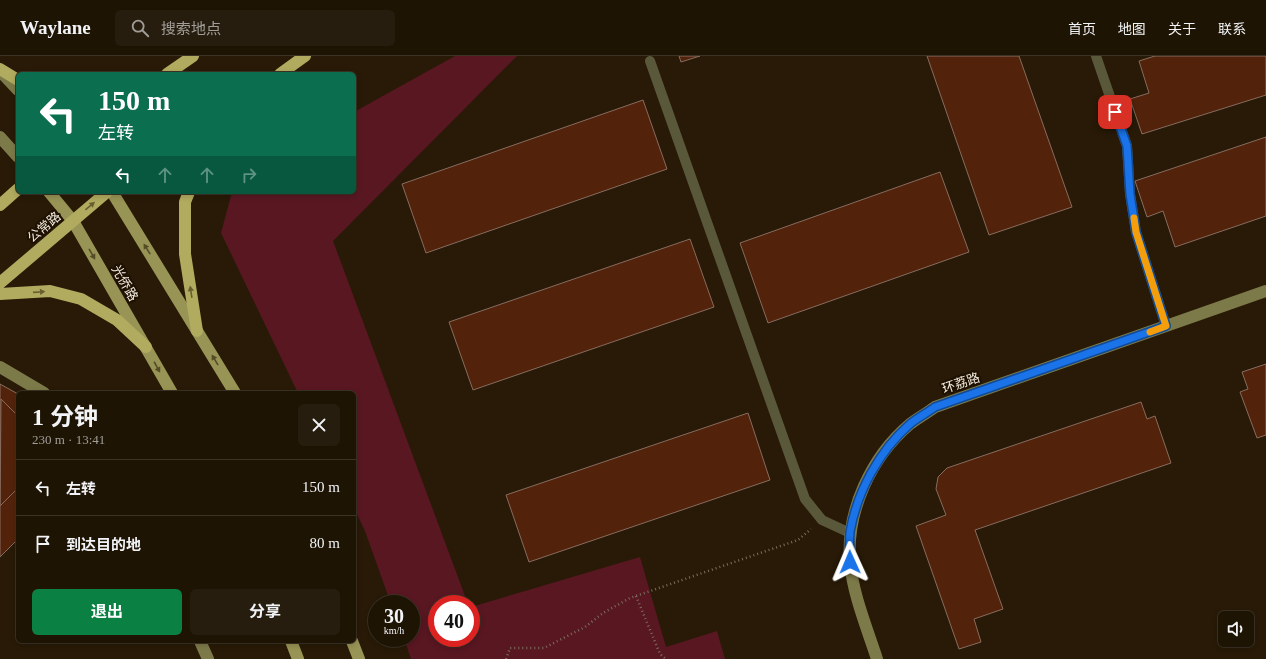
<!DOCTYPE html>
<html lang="zh">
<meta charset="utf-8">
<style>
:root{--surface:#1e1404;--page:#261d0e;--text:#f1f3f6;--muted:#a19e9a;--line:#3c3326;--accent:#0b8043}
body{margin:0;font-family:"Times New Roman","Noto Sans SC",serif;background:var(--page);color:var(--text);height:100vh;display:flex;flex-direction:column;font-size:15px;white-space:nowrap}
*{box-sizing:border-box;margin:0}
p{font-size:13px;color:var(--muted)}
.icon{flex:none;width:22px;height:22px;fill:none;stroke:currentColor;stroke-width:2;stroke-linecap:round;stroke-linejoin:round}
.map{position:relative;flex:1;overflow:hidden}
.details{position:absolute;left:16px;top:335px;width:340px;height:252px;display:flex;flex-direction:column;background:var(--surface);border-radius:6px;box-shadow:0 2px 6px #0003,0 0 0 1px var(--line)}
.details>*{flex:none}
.top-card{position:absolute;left:16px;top:16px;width:340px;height:122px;border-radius:6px;box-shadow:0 2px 6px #0003,0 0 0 1px var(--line);background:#0b6e4f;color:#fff;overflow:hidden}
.controls{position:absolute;left:1218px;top:555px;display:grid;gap:8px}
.controls a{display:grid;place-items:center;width:36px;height:36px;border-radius:6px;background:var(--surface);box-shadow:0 2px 6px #0003,0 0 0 1px var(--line);font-size:20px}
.speed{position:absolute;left:368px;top:539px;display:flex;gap:8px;font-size:20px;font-weight:700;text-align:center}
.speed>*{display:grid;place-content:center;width:52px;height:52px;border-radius:50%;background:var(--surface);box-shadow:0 2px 6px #0003,0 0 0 1px var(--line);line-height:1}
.speed small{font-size:10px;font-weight:400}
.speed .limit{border:6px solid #d22;background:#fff;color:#111}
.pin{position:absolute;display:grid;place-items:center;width:34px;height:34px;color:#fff;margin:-17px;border-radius:8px;box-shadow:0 2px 6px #0006}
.me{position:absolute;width:44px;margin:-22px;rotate:359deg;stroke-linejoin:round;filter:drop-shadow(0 0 3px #0008)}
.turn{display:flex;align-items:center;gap:14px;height:84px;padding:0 16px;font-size:18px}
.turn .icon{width:52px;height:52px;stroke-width:2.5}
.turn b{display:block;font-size:28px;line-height:34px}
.lanes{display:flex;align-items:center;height:38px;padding:0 16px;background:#0003;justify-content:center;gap:20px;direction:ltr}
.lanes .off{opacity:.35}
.round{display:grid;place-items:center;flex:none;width:42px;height:42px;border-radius:6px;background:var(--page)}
.overview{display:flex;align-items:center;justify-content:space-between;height:68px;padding:0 16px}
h1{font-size:24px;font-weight:700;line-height:30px}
.button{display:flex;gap:8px;margin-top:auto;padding:8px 16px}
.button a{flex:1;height:46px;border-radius:6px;background:var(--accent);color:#fff;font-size:16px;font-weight:700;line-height:46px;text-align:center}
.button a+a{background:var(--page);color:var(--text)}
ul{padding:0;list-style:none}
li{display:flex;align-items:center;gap:12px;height:56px;padding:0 16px;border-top:1px solid var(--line)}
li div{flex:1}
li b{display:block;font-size:15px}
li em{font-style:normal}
header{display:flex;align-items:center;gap:24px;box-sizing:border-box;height:56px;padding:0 20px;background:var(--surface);border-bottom:1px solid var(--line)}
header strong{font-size:19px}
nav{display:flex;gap:22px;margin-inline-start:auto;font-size:14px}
.search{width:280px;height:36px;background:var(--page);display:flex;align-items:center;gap:10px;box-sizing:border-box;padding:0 14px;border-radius:6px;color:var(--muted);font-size:15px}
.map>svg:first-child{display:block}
.green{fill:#591722}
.building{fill:#52230a;stroke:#876c60}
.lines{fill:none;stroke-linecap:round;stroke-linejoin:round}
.path{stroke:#7a6e5d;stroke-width:2.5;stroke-dasharray:1 3;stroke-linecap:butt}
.lane{stroke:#5a583b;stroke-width:10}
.secondary{stroke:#7d7a4a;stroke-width:12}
.primary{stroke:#989455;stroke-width:12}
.highway{stroke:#b1ab5f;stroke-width:12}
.oneway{fill:#685e30}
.oneway2{fill:#554c27}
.route-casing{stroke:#114b97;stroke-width:10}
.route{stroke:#1a73e8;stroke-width:7}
.slow{stroke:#f59e0b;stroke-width:7}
.labels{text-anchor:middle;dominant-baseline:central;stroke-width:4;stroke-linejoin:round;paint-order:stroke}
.street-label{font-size:13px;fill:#f5ece0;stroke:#1e1101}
</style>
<header>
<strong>Waylane</strong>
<div class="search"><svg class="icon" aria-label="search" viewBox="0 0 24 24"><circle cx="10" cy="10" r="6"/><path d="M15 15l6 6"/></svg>搜索地点</div>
<nav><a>首页</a><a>地图</a><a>关于</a><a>联系</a></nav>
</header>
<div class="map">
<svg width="1266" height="603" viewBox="0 0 1266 603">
<rect width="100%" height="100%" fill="#281a06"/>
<path class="green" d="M455,0H517L333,185L468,548H437V582H471V551L640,501L666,591L717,575L725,603H411L404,582H411V548H391L365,475L354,452V337H298L221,177L232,136H354V56Z"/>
<path class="building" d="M679,0H700L681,6Z
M927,0H1019L1072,151L989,179Z
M1155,0H1266V39L1142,78L1130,43L1149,37L1139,5Z
M643,44L667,113L426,197L402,128Z
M1266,81V160L1175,191L1163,155L1147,161L1135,125Z
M940,116L969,196L768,267L740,187Z
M690,183L714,251L473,334L449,266Z
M1266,308V379L1257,382L1240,336L1248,333L1242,316Z
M0,328L18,338V483L0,501Z
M1,343L18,360V432L0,450Z
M1141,346L1147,363L1155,360L1171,407L975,474L1003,553L974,563L981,586L959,593L916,470L946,459L936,433L938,421L947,412Z
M748,357L770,424L529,506L506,439Z"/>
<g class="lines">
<path class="path" d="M636,540L660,598L666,603
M506,603L510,592H544L585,571L603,557L630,542L798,484L811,473"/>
<path class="lane" d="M1096,0L1127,90L1130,138L1136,176L1166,270
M650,5L805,443L822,464L850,477"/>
<path class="secondary" d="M0,15L18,34
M0,81L18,101
M0,311L44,337
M200,585L208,603
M877,603C867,572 853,539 850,506C846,455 871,401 910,368C918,362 927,357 935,351L1266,235"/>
<path class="primary" d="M49,136L73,165L172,337
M112,136L235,337
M291,585L298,603
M352,585L359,603"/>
<path class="highway" d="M0,13L18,24
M167,18L193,0
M280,18L305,0
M189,136L185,146V198L197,275
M0,149L18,133
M0,227L107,136
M0,238L50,235L81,243L117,264L146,291"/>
</g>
<defs><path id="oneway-solid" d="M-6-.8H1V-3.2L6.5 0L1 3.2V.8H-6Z"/></defs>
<g class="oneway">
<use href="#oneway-solid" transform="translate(90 150) rotate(-40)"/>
<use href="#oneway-solid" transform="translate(39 236) rotate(-4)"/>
<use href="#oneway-solid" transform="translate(191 236) rotate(-99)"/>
</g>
<g class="oneway2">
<use href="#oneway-solid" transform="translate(147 193) rotate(-122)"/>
<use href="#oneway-solid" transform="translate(92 198) rotate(60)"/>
<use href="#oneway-solid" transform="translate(215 304) rotate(-121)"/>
<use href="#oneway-solid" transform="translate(157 311) rotate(61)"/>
</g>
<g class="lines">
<g class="route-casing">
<path id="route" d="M850,506C850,497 849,486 850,476C857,436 879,395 910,368C917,362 927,357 935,351L1166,270L1136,176L1130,138L1127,90L1115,56"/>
</g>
<use href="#route" class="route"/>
<path class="slow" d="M1134,162L1136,176L1166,270L1150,276"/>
</g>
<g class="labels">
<g class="street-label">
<text transform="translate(44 171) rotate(-40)">公常路</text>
<text transform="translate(125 227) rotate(60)">光侨路</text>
<text transform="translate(961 327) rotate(-19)">环荔路</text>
</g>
</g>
</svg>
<div class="controls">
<a><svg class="icon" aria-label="sound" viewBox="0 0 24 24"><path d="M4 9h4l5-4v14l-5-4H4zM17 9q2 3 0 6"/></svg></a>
</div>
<div class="speed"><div>30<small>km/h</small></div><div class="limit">40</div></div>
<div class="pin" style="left:1115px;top:56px;background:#d93025"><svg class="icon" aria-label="arrive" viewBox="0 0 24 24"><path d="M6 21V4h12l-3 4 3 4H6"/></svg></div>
<svg class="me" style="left:850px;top:506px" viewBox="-20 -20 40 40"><path d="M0-17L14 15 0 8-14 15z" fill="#1a73e8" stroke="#fff" stroke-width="4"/></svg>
<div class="top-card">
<div class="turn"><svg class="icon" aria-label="left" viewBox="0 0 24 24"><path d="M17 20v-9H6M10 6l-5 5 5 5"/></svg><div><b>150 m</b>左转</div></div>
<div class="lanes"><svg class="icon" aria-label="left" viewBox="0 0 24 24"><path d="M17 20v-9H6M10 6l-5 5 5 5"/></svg><svg class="icon off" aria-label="ahead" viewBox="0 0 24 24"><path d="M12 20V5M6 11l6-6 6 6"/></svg><svg class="icon off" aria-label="ahead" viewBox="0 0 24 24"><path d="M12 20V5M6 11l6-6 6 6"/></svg><svg class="icon off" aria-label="right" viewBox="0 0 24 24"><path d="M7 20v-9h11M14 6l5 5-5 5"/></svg></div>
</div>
<section class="details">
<div class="overview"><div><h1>1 分钟</h1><p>230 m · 13:41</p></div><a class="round"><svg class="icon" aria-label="close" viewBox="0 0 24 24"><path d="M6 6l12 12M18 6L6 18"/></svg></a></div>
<ul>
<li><svg class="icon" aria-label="left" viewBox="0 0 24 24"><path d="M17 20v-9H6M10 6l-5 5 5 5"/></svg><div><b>左转</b></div><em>150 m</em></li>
<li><svg class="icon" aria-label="arrive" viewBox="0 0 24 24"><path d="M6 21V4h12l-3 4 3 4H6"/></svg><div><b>到达目的地</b></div><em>80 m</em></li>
</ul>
<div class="button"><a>退出</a><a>分享</a></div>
</section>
</div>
